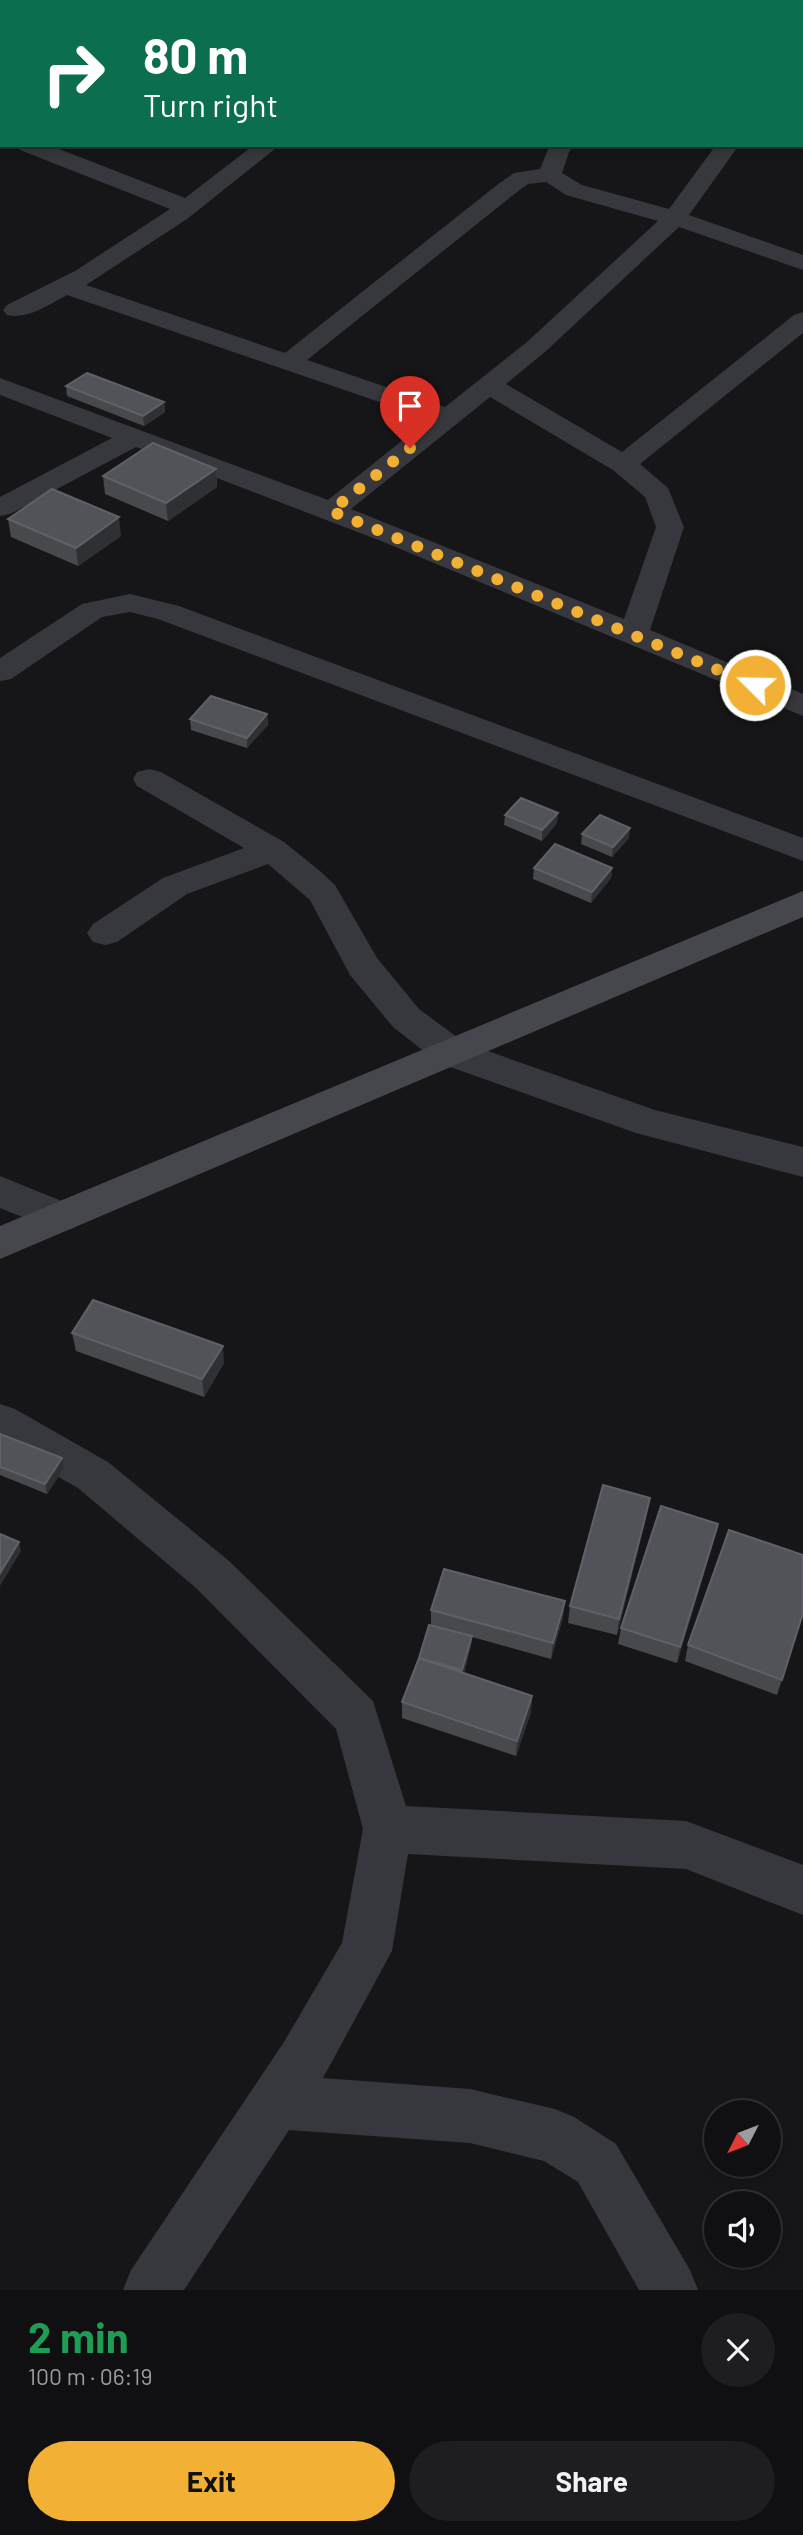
<!DOCTYPE html>
<meta charset="utf-8">
<style>
:root{--surface:#101012;--page:#1e1e20;--text:#f1f3f6;--muted:#9c9d9f;--line:#303032;--accent:#f2b134}
body{margin:0;font-family:Barlow,sans-serif;background:var(--page);color:var(--text);height:100vh;display:flex;flex-direction:column;font-size:26px;white-space:nowrap}
*{box-sizing:border-box;margin:0}
p{font-size:23px;color:var(--muted)}
.icon{flex:none;width:38px;height:38px;fill:none;stroke:currentColor;stroke-width:2;stroke-linecap:round;stroke-linejoin:round}
.map{position:relative;height:2290px;overflow:hidden}
.panel{display:flex;flex-direction:column;background:var(--surface);flex:1}
.panel>*{flex:none}
.banner{position:absolute;left:0px;top:0px;width:803px;height:147px;box-shadow:0 4px 10px #0003,0 0 0 2px var(--line);background:#0b6e4f;color:#fff;overflow:hidden}
.needle{width:46px;rotate:228deg}
.controls{position:absolute;left:704px;top:2100px;display:grid;gap:14px}
.controls a{display:grid;place-items:center;width:77px;height:77px;border-radius:50%;background:var(--surface);box-shadow:0 4px 10px #0003,0 0 0 2px var(--line);font-size:35px}
.pin{position:absolute;display:grid;place-items:center;width:60px;height:60px;color:#fff;margin:-72px -30px;border-radius:50% 50% 50% 0;rotate:-45deg;box-shadow:0 0 7px #0007}
.pin .icon{rotate:45deg}
.me{position:absolute;width:77px;margin:-38px;rotate:293deg;stroke-linejoin:round;filter:drop-shadow(0 0 5px #0008)}
.turn{display:flex;align-items:center;gap:24px;height:147px;padding:0 28px;font-size:32px}
.turn .icon{width:91px;height:91px;stroke-width:2.5}
.turn b{display:block;font-size:49px;line-height:60px}
.round{display:grid;place-items:center;flex:none;width:74px;height:74px;border-radius:37px;background:var(--page)}
.summary{display:flex;align-items:center;justify-content:space-between;height:119px;padding:0 28px}
h1{font-size:42px;font-weight:700;line-height:52px;color:#1e9e55}
.primary-button{display:flex;gap:14px;margin-top:auto;padding:14px 28px}
.primary-button a{flex:1;height:80px;border-radius:42px;background:var(--accent);color:#111;font-size:28px;font-weight:700;line-height:80px;text-align:center}
.primary-button a+a{background:var(--page);color:var(--text)}
.map>svg:first-child{display:block}
.lines{fill:none;stroke-linecap:round;stroke-linejoin:round}
.street{fill:#37383d;fill-rule:evenodd}
.secondary{fill:#45474d;fill-rule:evenodd}
.wall{fill:#47494d}
.shaded-wall{fill:#2f3033}
.building{fill:#525359;stroke:#5f6168;stroke-width:2}
.route{stroke:#f2b134;stroke-width:12;stroke-dasharray:0 21.6}
</style>
<div class="map">
<svg width="803" height="2290" viewBox="0 0 803 2290">
<rect width="100%" height="100%" fill="#161618"/>
<g class="lines">
<path class="street" d="M497,0H524L525,2H498Z
M0,127L2,128V142L0,141Z
M17,145H49L185,198L254,145H280L187,219L86,285L285,353L497,185L514,173L540,169L550,145H574L569,152L562,173L582,185L669,209L716,145H739L689,215L803,255V270L679,227L545,352L506,384L622,452L794,315L803,312V333L640,464L668,488L684,527L650,630L803,694V716L381,541L136,447L10,514L0,516V497L112,438L0,395V378L328,500L429,419L67,295C50,304 27,320 7,315L3,310L7,305L75,271L170,209L20,150ZM546,182L566,195L658,221L527,342L445,407L307,360L513,195L528,184ZM490,397L613,470L645,497L656,527L624,619L351,509Z
M130,594L179,606L803,838V861L158,619L130,612L102,617L11,679L0,681V658L82,604Z
M149,769L161,772L284,842L320,871L335,885L377,958L419,1009L465,1043L655,1110L803,1147V1177L636,1133L439,1063L393,1027L350,975L310,900L268,864L187,894L117,942L105,945L93,942L87,933L93,924L163,878L244,848L137,786L133,779L137,772Z
M0,1176L74,1206L80,1217L74,1228L60,1232L0,1208Z
M0,1404L15,1409L108,1462L228,1560L373,1701L406,1806L686,1821L803,1865V1915L686,1869L408,1854L392,1951L323,2078L470,2089L555,2109L574,2117L616,2144L690,2270L698,2290H639L578,2182L544,2161L470,2143L289,2130L184,2290H123L131,2270L284,2042L342,1943L363,1829L336,1729L196,1588L78,1488L0,1444Z"/>
<path class="secondary" d="M803,891V917L0,1259V1226Z"/>
</g>
<path class="wall" d="M66,386L164,402L165,412L144,426L67,396Z
M216,469L217,487L168,521L105,494L103,476Z
M8,519L121,536L78,566L11,537Z
M267,714L268,725L247,748L191,730L190,719Z
M505,815L557,823L542,841L504,825Z
M582,834L629,838L612,857L581,844Z
M534,868H612L611,878L591,903L533,879Z
M72,1333L224,1363L204,1397L76,1351Z
M0,1434L62,1458L64,1468L47,1494L0,1475Z
M647,1514L617,1635L568,1623L570,1606Z
M718,1524L714,1540L677,1663L618,1644L621,1628Z
M565,1601L563,1617L551,1659L472,1637L471,1645L464,1673L532,1696L531,1712L516,1756L402,1718V1702L431,1625V1610Z
M803,1615L777,1695L685,1661L688,1645Z"/>
<path class="shaded-wall" d="M164,402L165,412L144,426L143,416Z
M216,469L217,487L168,521L166,503Z
M119,517L121,536L78,566L76,548Z
M267,714L268,725L247,748V738Z
M558,813L557,823L542,841V830Z
M630,828L629,838L612,857L613,847Z
M612,868L611,878L591,903L592,892Z
M223,1346L224,1363L204,1397L202,1379Z
M62,1458L64,1468L47,1494L45,1484Z
M650,1498L647,1514L617,1635L619,1619Z
M718,1524L714,1540L677,1663L680,1647Z
M19,1542L21,1551L0,1586V1573Z
M565,1601L563,1617L551,1659L553,1643Z
M472,1636L471,1645L462,1679V1670Z
M532,1696L531,1712L516,1756L517,1741Z"/>
<path class="building" d="M87,373L164,402L143,416L66,386Z
M153,443L216,469L166,503L103,476Z
M52,489L119,517L76,548L8,519Z
M211,696L267,714L247,738L190,719Z
M521,798L558,813L542,830L505,815Z
M600,815L630,828L613,847L582,834Z
M555,844L612,868L592,892L534,868Z
M93,1300L223,1346L202,1379L72,1333Z
M0,1434L62,1458L45,1484L0,1467Z
M603,1485L650,1498L619,1619L570,1606Z
M661,1506L718,1524L680,1647L621,1628Z
M729,1530L803,1555V1613L782,1680L688,1645Z
M0,1534L19,1542L0,1573Z
M444,1569L565,1601L553,1643L431,1610Z
M429,1625L472,1636L462,1670L419,1658Z
M419,1658L532,1696L517,1741L402,1702Z"/>
<g class="lines">
<path class="route" d="M410,448L331,511L755,685"/>
</g>
</svg>
<div class="controls">
<a><svg class="needle" viewBox="-14 -14 28 28"><path d="M0-13l5 13h-10z" fill="#e53935"/><path d="M0 13l5-13h-10z" fill="#9c9d9f"/></svg></a>
<a><svg class="icon" aria-label="sound" viewBox="0 0 24 24"><path d="M4 9h4l5-4v14l-5-4H4zM17 9q2 3 0 6"/></svg></a>
</div>
<div class="pin" style="left:410px;top:448px;background:#d93025"><svg class="icon" aria-label="arrive" viewBox="0 0 24 24"><path d="M6 21V4h12l-3 4 3 4H6"/></svg></div>
<svg class="me" style="left:755px;top:685px" viewBox="-20 -20 40 40"><circle r="17" fill="#f2b134" stroke="#fff" stroke-width="3"/><path d="M0-11L8 9 0 5-8 9z" fill="#fff"/></svg>
<div class="banner">
<div class="turn"><svg class="icon" aria-label="right" viewBox="0 0 24 24"><path d="M7 20v-9h11M14 6l5 5-5 5"/></svg><div><b>80 m</b>Turn right</div></div>
</div>
</div>
<section class="panel">
<div class="summary"><div><h1>2 min</h1><p>100 m · 06:19</p></div><a class="round"><svg class="icon" aria-label="close" viewBox="0 0 24 24"><path d="M6 6l12 12M18 6L6 18"/></svg></a></div>
<div class="primary-button"><a>Exit</a><a>Share</a></div>
</section>
